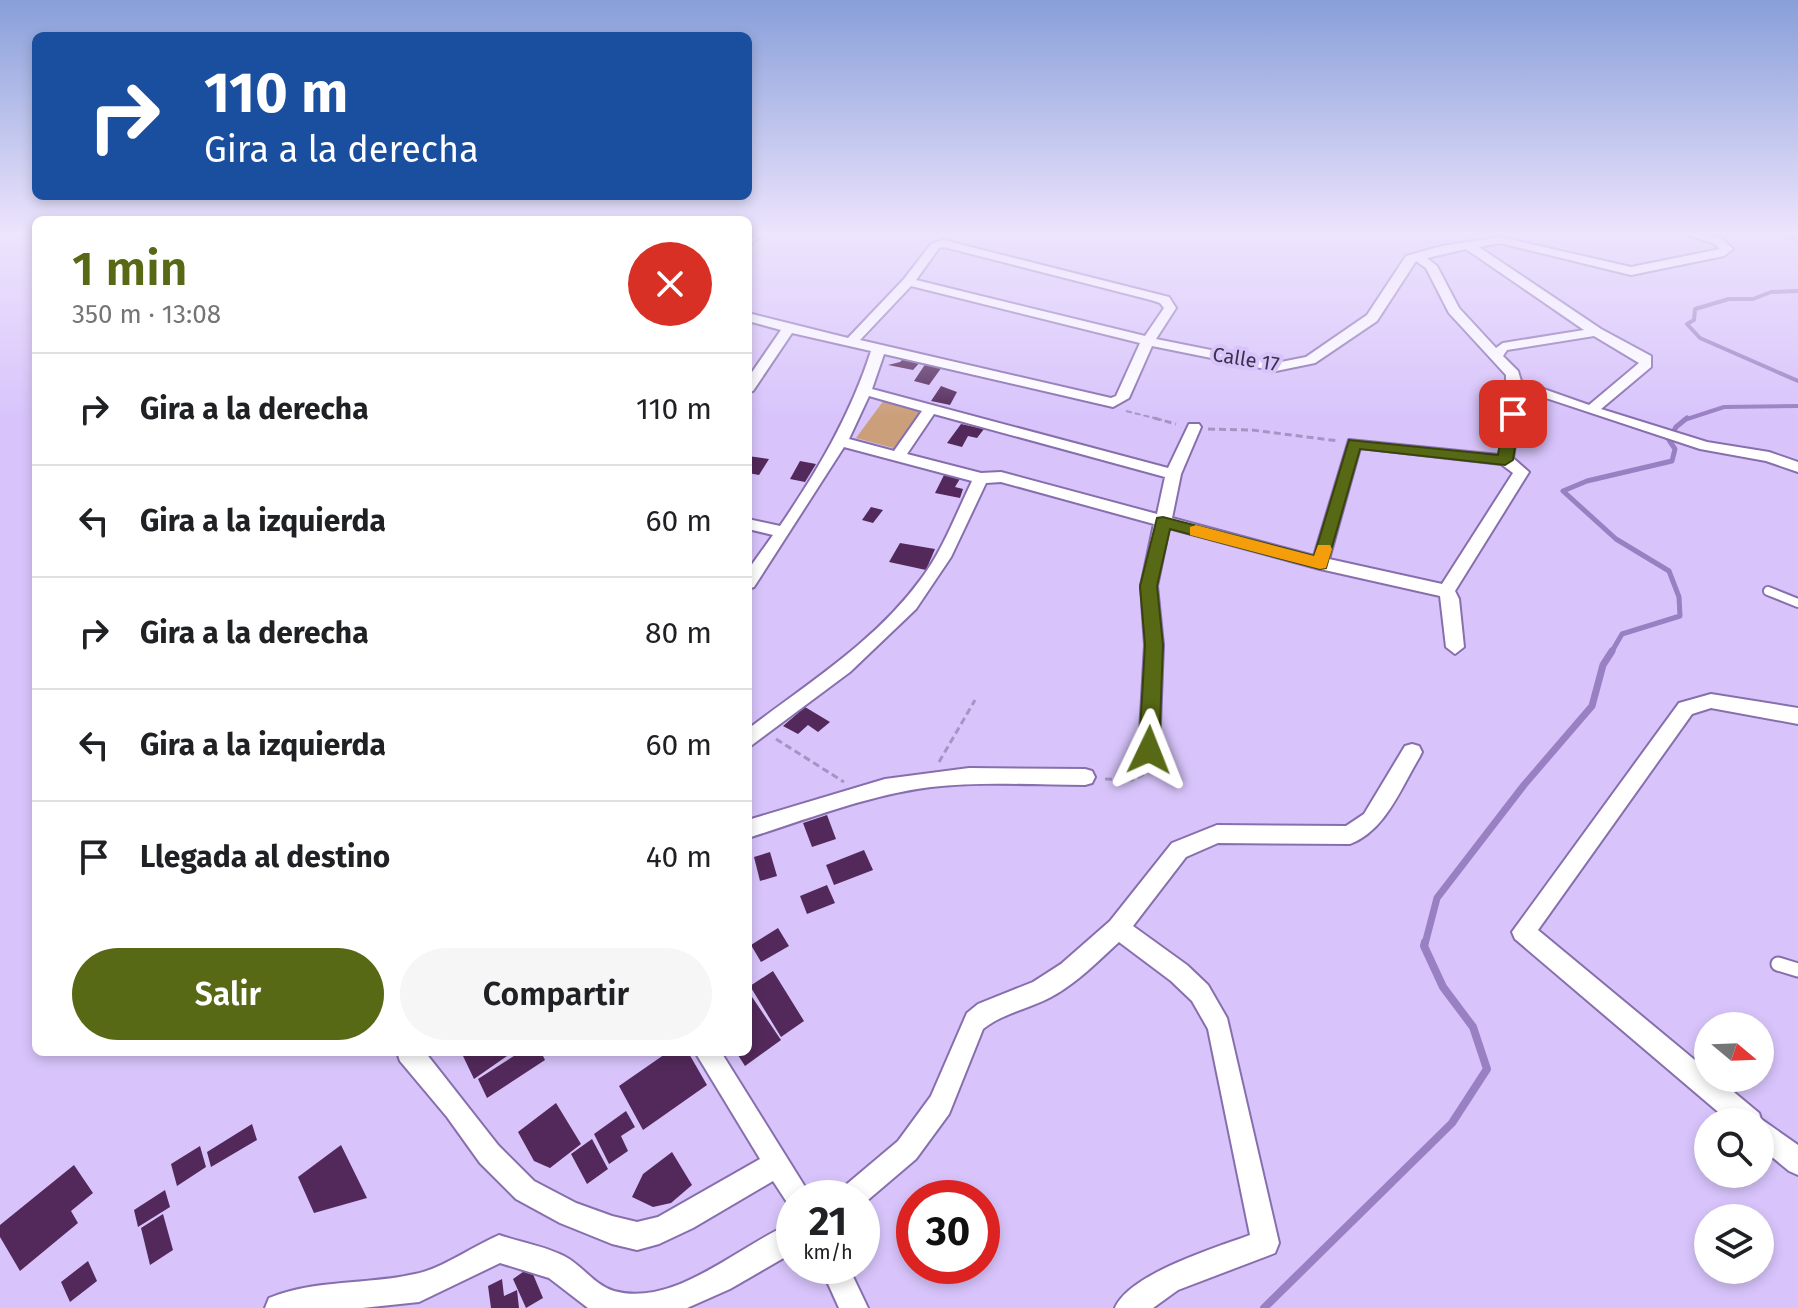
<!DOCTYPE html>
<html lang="es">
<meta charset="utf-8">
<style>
:root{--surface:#fff;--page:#f6f6f6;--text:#202124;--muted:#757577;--line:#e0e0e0;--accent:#576914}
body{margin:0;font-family:"Fira Sans",sans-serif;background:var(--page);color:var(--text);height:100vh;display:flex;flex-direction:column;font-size:30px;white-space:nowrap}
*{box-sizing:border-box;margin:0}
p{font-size:26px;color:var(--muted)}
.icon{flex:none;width:44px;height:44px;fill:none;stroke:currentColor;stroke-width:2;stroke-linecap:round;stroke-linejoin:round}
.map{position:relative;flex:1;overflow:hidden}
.drawer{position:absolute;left:32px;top:216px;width:720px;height:840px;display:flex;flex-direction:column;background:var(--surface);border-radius:12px;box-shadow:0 4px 12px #0003}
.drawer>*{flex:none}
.banner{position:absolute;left:32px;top:32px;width:720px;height:168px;border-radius:12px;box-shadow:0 4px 12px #0003;background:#1a4fa0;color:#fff;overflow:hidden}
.needle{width:52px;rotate:109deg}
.fabs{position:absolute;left:1694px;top:1012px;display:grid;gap:16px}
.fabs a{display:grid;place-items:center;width:80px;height:80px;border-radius:50%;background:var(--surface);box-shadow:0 4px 12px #0003;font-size:40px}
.speed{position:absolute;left:776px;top:1180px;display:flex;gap:16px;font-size:40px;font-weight:700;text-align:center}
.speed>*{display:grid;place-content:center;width:104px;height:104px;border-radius:50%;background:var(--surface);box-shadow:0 4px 12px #0003;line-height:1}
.speed small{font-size:20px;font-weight:400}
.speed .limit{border:12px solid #d22;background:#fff;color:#111}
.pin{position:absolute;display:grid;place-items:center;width:68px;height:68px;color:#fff;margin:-34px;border-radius:16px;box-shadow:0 4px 12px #0006}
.me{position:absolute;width:88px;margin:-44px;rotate:2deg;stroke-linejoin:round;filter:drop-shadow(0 0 6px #0008)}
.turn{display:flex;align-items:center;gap:28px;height:168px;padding:0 40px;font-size:36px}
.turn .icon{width:104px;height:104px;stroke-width:2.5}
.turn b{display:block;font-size:56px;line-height:68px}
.round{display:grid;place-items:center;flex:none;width:84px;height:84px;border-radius:42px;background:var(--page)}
.head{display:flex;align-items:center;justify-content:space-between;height:136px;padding:0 40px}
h1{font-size:48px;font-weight:600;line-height:60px;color:var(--accent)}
.cta{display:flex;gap:16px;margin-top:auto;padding:16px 40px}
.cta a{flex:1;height:92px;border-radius:48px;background:var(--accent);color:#fff;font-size:32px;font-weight:600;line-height:92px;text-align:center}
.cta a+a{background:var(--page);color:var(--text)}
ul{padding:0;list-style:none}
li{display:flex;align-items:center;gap:24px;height:112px;padding:0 40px;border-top:2px solid var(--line)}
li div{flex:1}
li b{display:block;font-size:30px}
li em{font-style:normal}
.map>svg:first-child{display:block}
.green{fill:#cb9f7a}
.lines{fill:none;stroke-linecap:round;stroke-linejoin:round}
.stream-far3{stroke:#9980c2;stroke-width:4}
.stream-far2{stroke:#9980c2;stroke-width:5}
.stream-far1{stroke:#9980c2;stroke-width:7}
.stream{stroke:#9980c2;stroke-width:8}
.building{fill:#53295b}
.service-far1-casing{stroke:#876fae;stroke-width:12}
.service-casing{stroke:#876fae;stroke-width:17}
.minor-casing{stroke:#876fae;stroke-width:4}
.path-far1{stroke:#a595c3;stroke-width:2;stroke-dasharray:6 3;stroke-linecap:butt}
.path{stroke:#a595c3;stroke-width:3;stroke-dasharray:7 4;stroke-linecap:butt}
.service-far1{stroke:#fff;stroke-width:8}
.service{stroke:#fff;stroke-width:13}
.minor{fill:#fff;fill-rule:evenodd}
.route{fill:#576914;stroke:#39440d;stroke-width:2}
.slow{fill:#f59e0b}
.labels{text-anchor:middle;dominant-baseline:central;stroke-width:8;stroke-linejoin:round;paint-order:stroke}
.far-street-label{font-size:20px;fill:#3b314c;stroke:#d8c4fb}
</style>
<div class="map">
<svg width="1798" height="1308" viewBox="0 0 1798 1308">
<rect width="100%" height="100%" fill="#d8c4fb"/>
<path class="green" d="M884,400L923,409L897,449L856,438Z"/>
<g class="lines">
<path class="stream-far3" d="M1784,234L1798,240
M1798,291L1771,292L1753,299H1729L1695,309L1694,320L1687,324L1700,338L1798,381
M1684,420L1724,407L1798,406"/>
<path class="stream-far2" d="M1611,653L1622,634L1680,616L1679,597L1669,571L1616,539L1563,491L1587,481L1672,461L1675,449L1669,440L1676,427L1687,418"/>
<path class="stream-far1" d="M1425,944L1437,898L1524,785L1592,706L1603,665L1612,651"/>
<path class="stream" d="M1264,1308L1452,1123L1487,1069L1473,1027L1443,987L1424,946L1425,942"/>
</g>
<path class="building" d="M905,357L922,360L913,370L888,365L900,362Z
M926,363L942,367L929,385L914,381Z
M941,386L957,392L950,405L931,401Z
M961,424L984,429L977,438L968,436L962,447L947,443Z
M748,456L769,459L759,475L748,473Z
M800,461L816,464L805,482L790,479Z
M945,473L961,477L955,487L963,489L960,498L935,493Z
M871,507L883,510L873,523L862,520Z
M900,543L935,549L926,570L889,562Z
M805,707L830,722L818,732L808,725L798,734L783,726Z
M827,815L836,839L812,847L803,823Z
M864,850L873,870L834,885L826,865Z
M770,852L777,876L760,881L754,857Z
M827,885L835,903L807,914L800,896Z
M778,928L789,946L761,962L751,945Z
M773,971L804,1021L781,1037L750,986Z
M748,991L781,1040L745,1066L736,1052H748Z
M468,1052H505L507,1056L474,1079L463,1056Z
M520,1052H541L545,1060L487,1098L478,1079Z
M668,1052H688L707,1085L643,1130L619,1086Z
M556,1103L581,1144L550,1168L534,1161L518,1132Z
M626,1111L635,1127L621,1136L628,1151L609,1164L594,1134Z
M252,1124L257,1140L211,1167L207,1152Z
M592,1139L608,1169L587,1184L571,1154Z
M341,1145L367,1198L314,1213L298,1177Z
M200,1146L206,1167L177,1186L171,1164Z
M672,1152L692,1185L671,1203L653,1207L632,1197L643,1174Z
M74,1165L93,1193L71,1211L78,1223L20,1271L0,1237V1225Z
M165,1190L170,1207L138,1227L134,1210Z
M163,1214L173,1250L150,1265L141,1228Z
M88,1261L97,1281L70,1302L61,1282Z
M530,1267L543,1298L526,1308L513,1279Z
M502,1279L504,1296L517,1290L519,1308H491L488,1286Z"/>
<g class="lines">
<g class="service-far1-casing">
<path id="service-far1" d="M1768,591L1798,603"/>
</g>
<g class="service-casing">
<path id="service" d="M1778,964L1798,970"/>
</g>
<g class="minor-casing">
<path id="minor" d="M750,234H763L748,246V236Z
M1684,234L1721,238L1733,249L1724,256L1631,275L1500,243L1479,247L1601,329L1651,356V367L1601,409L1707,442L1769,452L1798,462V472L1766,461L1700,449L1519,389L1520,414L1513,458L1529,472L1455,591L1459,599L1464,647L1455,654L1446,647L1440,596L1320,569L1169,528L1157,586L1163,645L1159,750L1156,756L1149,758L1142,756L1139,750L1145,645L1141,586L1154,524L1001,482L986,483L951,557L916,609L850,672L748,748V729C808,683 875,642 921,579C943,550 956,514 972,481L844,447L754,587L748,589V570L773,535L748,529V519L780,526C818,470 850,416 871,351L792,333L753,391L748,392V378L781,330L748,321V313L848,338L904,279L931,244L943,240L1169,297L1176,308L1156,339L1276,363L1306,357L1367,315L1406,256L1442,246L1500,237L1631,267L1720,249L1713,243ZM944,247L1151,300L1160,303L1164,308L1145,336L916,280L939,248ZM1466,249L1584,330L1503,343L1496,348L1459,308L1437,266L1427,258ZM1416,261L1426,268L1449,313L1506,375V414L1499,455L1349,440L1314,556L1172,518L1181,474L1201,427L1199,424H1189L1168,468L872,389L884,354L1113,407L1129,398L1152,346L1276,371L1315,363L1377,321ZM911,286L1140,343L1116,396L1111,398L860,340ZM1594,336L1639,363L1589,405L1521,381L1518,371L1503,356L1507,350ZM869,396L922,411L894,451L849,439ZM934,414L1165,477L1157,514L1001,472L981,473L907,454ZM1360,448L1501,464L1513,473L1442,584L1329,559Z
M1711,694L1798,708V724L1711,708L1692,714L1538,930L1708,1071V1078H1717L1759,1113L1761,1119L1798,1145V1175L1789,1171L1760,1147V1122H1730L1515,939L1512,932L1679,703Z
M1412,744L1419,746L1422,752L1419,758C1401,788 1385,831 1350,844L1218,843L1186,857L1133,926L1187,965L1208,985L1227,1018L1279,1243L1275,1253L1178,1290L1153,1308H1115C1129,1274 1215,1248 1250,1235L1208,1029L1192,1001L1171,981L1119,942C1097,962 1077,983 1051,997C1029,1009 1003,1013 983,1029L949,1114L916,1159L862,1205V1198H837L841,1189L898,1141L931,1096L967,1013L978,1004L1033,982L1061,964L1110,921L1172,843L1217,825L1346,826L1364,814L1405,746Z
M969,768L1085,769L1092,771L1095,777L1092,783L1085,785C1034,785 982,781 931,787C868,795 808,819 748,838V820L885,779Z
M397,1052H425L498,1145L534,1181L576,1203L612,1216L637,1222L658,1217L760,1159L695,1052H721L812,1198H794V1209L790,1207L773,1181L693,1228L659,1244L637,1250L612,1244L560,1223L516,1199L480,1163L447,1117L400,1061Z
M794,1222V1252L730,1289L687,1308H588L549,1278L500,1263L419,1302L362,1308H265L269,1298C316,1279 367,1285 415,1274C442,1269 473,1246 499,1235C520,1242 544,1246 564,1256C582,1265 594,1285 614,1291C675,1308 741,1244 794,1222Z
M820,1266H848L868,1308H839Z"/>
</g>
<path class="path-far1" d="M1126,411L1162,420"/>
<path class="path" d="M1154,418L1176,424
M1208,429L1252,430L1339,441
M776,739L844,782
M939,762L975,700
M1105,779L1132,780L1147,773L1148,765"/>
<use href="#service-far1" class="service-far1"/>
<use href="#service" class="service"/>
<use href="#minor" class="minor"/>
</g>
<linearGradient id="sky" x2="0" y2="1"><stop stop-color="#889fd9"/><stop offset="0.56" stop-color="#ede4fd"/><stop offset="1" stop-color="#ede4fd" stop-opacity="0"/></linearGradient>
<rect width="1798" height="417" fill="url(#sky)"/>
<path class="route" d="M1513,409L1520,414L1513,460L1505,465L1360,449L1326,568L1320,569L1170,529L1157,586L1163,645L1159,750L1156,755H1142L1139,750L1145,645L1140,586L1157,518L1163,517L1314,556L1349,440L1498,455L1505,414Z"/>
<path class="slow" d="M1196,525L1314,556L1318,545H1330L1332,549L1326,568L1320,569L1190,535V527Z"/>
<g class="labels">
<g class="far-street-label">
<text transform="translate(1246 359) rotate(9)">Calle 17</text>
</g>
</g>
</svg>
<div class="fabs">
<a><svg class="needle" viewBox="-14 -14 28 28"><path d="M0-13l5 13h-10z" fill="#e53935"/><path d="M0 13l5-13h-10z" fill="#757577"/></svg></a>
<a><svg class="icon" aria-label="search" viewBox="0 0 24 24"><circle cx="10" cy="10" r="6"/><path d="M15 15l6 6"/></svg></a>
<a><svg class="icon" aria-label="layers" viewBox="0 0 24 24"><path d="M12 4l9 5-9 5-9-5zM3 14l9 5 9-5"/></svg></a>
</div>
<div class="speed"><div>21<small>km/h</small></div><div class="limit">30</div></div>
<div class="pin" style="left:1513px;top:414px;background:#d93025"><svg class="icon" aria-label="arrive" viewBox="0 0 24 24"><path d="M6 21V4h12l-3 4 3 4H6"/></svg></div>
<svg class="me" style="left:1149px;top:750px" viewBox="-20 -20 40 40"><path d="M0-17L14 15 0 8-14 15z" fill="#576914" stroke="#fff" stroke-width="4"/></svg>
<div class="banner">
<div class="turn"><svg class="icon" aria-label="right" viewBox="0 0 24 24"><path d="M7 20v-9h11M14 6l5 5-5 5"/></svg><div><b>110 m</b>Gira a la derecha</div></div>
</div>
<section class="drawer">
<div class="head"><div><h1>1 min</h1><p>350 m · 13:08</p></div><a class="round" style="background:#d93025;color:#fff"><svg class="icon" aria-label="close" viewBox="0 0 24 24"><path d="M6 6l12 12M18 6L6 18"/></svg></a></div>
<ul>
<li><svg class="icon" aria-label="right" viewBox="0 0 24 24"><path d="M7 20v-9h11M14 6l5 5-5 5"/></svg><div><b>Gira a la derecha</b></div><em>110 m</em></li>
<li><svg class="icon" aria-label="left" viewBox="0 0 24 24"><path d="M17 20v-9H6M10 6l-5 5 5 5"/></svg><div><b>Gira a la izquierda</b></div><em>60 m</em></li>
<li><svg class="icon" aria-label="right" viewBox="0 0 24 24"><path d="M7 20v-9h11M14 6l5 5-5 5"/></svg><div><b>Gira a la derecha</b></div><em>80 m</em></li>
<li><svg class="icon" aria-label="left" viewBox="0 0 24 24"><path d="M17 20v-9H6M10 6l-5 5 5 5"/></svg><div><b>Gira a la izquierda</b></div><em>60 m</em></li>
<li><svg class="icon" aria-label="arrive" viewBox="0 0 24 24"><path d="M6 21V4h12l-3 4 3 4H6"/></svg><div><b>Llegada al destino</b></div><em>40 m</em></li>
</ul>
<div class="cta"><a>Salir</a><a>Compartir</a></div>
</section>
</div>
